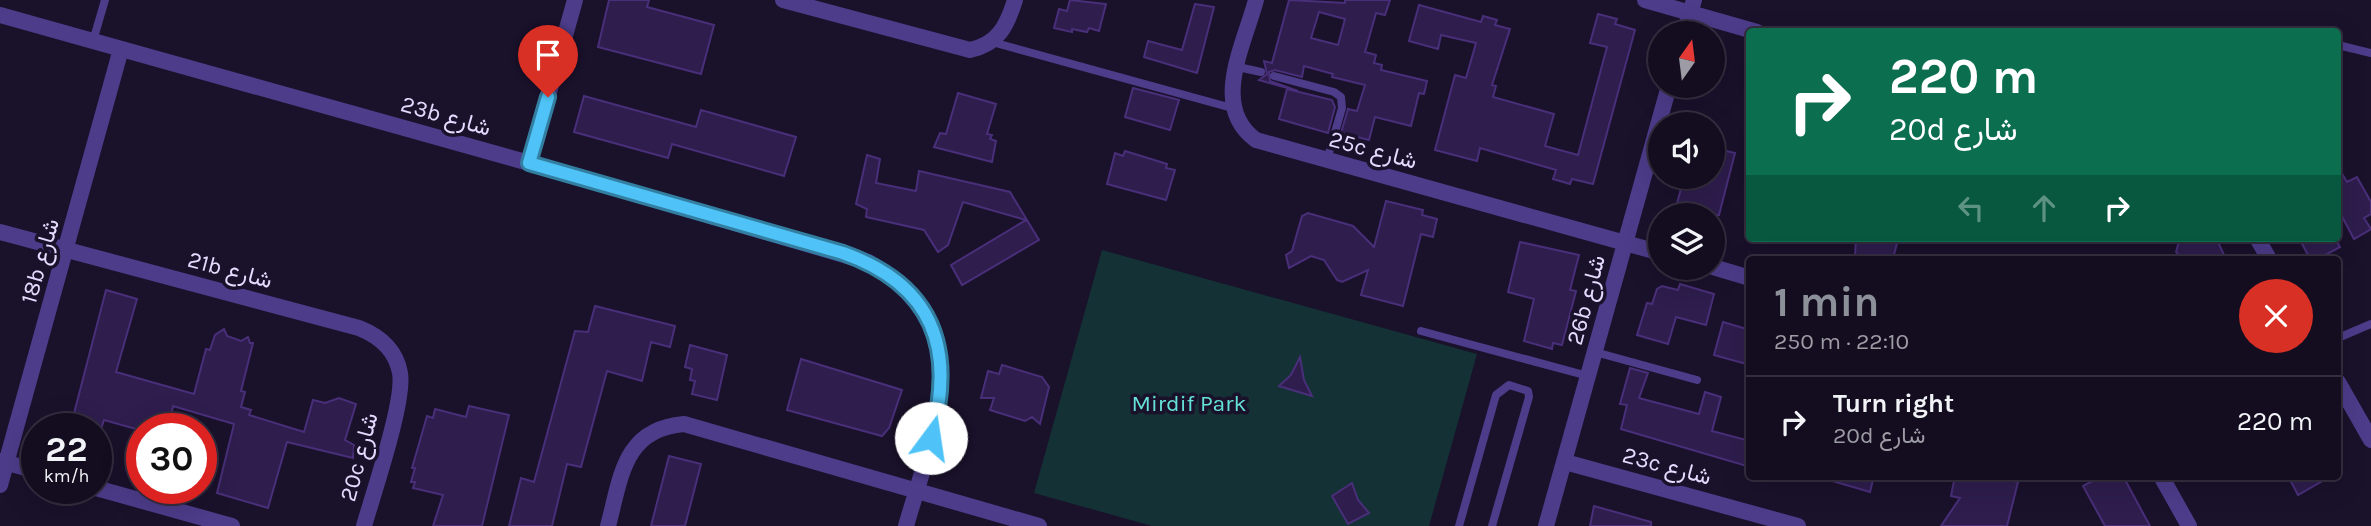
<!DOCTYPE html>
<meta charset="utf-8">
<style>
:root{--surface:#140d20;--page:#1d1629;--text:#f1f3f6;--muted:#9d9ca5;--line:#332d3e;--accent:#8c9099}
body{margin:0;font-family:Karla,Vazirmatn,sans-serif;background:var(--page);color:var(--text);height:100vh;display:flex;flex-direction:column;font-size:26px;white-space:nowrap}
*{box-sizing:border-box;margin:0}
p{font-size:23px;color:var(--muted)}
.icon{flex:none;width:38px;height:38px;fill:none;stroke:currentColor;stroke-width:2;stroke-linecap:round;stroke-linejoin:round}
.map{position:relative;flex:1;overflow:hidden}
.drawer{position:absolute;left:1746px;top:256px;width:595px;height:224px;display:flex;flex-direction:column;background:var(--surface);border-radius:7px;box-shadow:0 7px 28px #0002,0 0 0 2px var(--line)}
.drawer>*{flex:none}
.top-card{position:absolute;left:1746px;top:28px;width:595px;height:214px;border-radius:7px;box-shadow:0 7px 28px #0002,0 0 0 2px var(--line);background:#0b6e4f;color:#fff;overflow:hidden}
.needle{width:46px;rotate:14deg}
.tools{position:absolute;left:1648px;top:21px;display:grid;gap:14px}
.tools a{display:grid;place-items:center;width:77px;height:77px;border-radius:50%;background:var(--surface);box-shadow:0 7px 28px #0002,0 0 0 2px var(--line);font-size:35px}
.speed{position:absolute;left:21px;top:413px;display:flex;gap:14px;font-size:35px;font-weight:700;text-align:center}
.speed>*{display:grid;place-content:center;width:91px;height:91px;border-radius:50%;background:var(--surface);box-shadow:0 7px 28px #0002,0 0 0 2px var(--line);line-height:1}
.speed small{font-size:18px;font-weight:400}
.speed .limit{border:10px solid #d22;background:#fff;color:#111}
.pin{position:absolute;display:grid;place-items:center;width:60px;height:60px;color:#fff;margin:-72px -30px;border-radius:50% 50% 50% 0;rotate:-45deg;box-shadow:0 0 7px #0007}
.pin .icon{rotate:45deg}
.me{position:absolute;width:77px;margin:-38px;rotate:14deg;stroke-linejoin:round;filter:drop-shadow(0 0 5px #0008)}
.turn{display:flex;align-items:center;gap:24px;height:147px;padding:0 28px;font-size:32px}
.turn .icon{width:91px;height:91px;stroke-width:2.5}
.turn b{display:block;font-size:49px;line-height:60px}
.lanes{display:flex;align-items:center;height:66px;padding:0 28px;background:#0003;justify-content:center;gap:35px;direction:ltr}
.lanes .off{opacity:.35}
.round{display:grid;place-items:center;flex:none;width:74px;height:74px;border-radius:37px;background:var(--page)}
.summary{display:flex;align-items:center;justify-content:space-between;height:119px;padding:0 28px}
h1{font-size:42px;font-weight:700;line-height:52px;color:var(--accent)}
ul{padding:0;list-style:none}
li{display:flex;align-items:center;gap:21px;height:91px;padding:0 28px;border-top:2px solid var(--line)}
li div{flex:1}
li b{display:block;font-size:26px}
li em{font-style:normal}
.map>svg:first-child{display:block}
.green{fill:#143135}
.building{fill:#2e1d4d;stroke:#492f79;stroke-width:2;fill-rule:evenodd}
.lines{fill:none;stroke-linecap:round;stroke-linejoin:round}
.lane{stroke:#4c3c8a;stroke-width:8}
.street{stroke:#4c3c8a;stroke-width:16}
.route-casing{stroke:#337fa1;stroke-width:18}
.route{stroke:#4fc3f7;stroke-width:12}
.labels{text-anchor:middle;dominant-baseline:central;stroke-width:7;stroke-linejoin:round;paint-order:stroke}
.street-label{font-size:23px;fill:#e5dbff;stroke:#1a112b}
.park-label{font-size:23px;fill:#65e2d7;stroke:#1a112b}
</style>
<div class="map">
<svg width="2371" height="526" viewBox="0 0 2371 526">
<rect width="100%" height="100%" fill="#1a112b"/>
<path class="green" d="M1102,250L1477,354L1429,526H1152L1034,493Z"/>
<path class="building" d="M609,0H649L647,7L714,25L701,74L598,47Z
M1070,0L1106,4L1099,31L1089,28L1087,32L1072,29V32L1054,28L1059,9L1067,11Z
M1289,0L1345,3V0H1390L1385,15L1376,13L1365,52L1376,55L1374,63L1382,65L1381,70L1427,81L1424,94L1419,93L1411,126L1375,117L1369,140L1341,133L1348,109L1357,111L1365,85L1332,77L1333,74L1304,66L1302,77L1275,70L1269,72L1270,81L1298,91L1259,80L1267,74L1264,61L1272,63ZM1319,12L1345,19L1338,45L1311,38Z
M1195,4L1214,7L1197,73L1144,57L1148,41L1182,50Z
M1419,5L1481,22L1483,16L1497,20L1495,25L1510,29L1492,85L1496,86L1493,97L1554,114L1545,146L1578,155L1607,47L1590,43L1598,14L1617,19L1615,24L1635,30L1593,184L1572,179L1570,184L1553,179L1556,170L1480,148L1477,161L1435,150L1455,75L1466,78L1476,43L1441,35L1438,49L1409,41Z
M1133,88L1179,100L1170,130L1125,117Z
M1287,89L1332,100L1335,107L1328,133L1279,119Z
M958,93L996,104L987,134L992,135L990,139L996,141L992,162L934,147L940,133L946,134Z
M584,96L696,127L701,110L796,137L784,176L672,144L668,158L574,132Z
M1713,148L1735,153L1719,215H1674L1684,177H1713Z
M1125,151L1167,164L1166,168L1175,170L1166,200L1107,184L1115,153L1123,156Z
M867,155L880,159L876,183L916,191L919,171L1010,192L1039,240L962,285L951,265L1026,220L963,202L948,245L938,252L924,230L866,217L867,209L856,204Z
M2338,167L2347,182L2357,177L2371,202V214L2364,218L2371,229L2354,239L2338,209Z
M1386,201L1423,210L1422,215L1437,219L1433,237L1421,234L1403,306L1361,295L1368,270L1342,282L1337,280L1324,260L1311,256L1289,268L1286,255L1292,251L1302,216L1308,213L1353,226L1374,247Z
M1856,238H1876L1897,243L1893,259L1855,256Z
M2180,238H2216L2226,259H2183L2176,252Z
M2299,238H2335L2340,247L2318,259H2310Z
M1520,242L1579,255L1570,290L1576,291L1562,345L1553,343L1552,349L1524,341L1534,299L1508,292Z
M1680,284L1714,294L1706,325L1676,317L1668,344L1637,335L1647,303L1652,304L1657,289L1662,286L1678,290Z
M106,290L137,299L116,372L194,394L206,349L210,350L215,335L224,329L227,336L241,341L248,337L250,343H253L241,391L245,392L241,407L251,410L249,415L304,432L313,400L325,403L339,398L356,404L345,440L354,445L353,458L287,442L268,508L217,493L234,424L173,406L168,429H136L104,420L101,429H70Z
M595,306L675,326L670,347L651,342L642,381L607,371L581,467L567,464L552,526H509L521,478L534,482L575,331L588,332Z
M1723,322L1750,330V365L1714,355Z
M690,345L727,355L717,400L692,394L695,381L690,380L692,369L685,367Z
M1300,357L1304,380L1312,396L1279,386L1291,375Z
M801,359L902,390L889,428L882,436L787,410Z
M1002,365L1042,377L1049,387L1040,424L1032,417L1025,421L990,410L994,398H981L988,371L999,374Z
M1630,368L1648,373L1639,398L1699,414L1705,392L1721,397L1712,431L1750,441V467L1621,429L1627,405L1620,404Z
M469,406L509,415L482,526H433L443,495L413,488L415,482H411L415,468H412L427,416L433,418L435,409L466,417Z
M669,456L701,464L685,526H651Z
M1829,476H1874L1870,492L1829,480Z
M1955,476H1997L2018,482L2007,526H1941L1960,498L1951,496Z
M2102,476H2123L2150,526H2105L2083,486Z
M2288,476H2331L2298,495Z
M1352,483L1358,500L1369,513L1348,524L1332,496Z
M1594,506L1651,522V526H1590Z"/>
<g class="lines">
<path class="lane" d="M93,41L105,0
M992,42L1232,108
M2338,45L2371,53
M1238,67L1261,72
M1274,76L1334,92L1341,97L1342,108L1327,160
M1421,331L1588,376
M2338,338L2371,324
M1595,352L1697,380
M1459,526L1496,395L1509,385L1528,391L1529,397L1492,526"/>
<path class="street" d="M783,0L970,50C998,44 1007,26 1015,0
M1256,0C1244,45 1210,107 1256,140L1661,253
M1645,0L1757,32
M0,15L547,168L868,262C981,328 935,425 906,526
M1684,33L1694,0
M529,163L575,0
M0,232L359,328C379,336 396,350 400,373C405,401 373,494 364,526
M2257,238L2269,259
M1713,267L1750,278
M2338,382L2371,440
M0,461L37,471
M1565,462L1798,526
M2161,476L2189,526
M0,485L121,49
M96,488L232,526
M608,526C621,478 623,429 684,424L1039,526
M1546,526L1669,86"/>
</g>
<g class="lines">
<g class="route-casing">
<path id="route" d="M548,97L529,163L843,253C934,285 956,350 931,438"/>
</g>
<use href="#route" class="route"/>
</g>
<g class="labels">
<g class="street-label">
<text transform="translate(446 116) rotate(16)">23b شارع</text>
<text transform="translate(1373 150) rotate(15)">25c شارع</text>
<text transform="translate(40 261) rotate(-74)">18b شارع</text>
<text transform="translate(230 270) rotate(15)">21b شارع</text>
<text transform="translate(1586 300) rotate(-75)">26b شارع</text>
<text transform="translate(359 457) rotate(-75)">20c شارع</text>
<text transform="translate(1667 466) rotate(15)">23c شارع</text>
</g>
<g class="park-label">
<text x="1189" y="403">Mirdif Park</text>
</g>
</g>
</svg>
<div class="tools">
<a><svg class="needle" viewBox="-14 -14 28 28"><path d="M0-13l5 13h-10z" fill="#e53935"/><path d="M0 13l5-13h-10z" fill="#9d9ca5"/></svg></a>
<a><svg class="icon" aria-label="sound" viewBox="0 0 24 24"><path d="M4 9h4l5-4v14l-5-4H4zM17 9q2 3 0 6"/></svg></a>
<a><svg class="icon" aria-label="layers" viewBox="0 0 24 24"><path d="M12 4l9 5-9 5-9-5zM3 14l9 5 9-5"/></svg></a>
</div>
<div class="speed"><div>22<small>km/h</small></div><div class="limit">30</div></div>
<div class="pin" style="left:548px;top:97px;background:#d93025"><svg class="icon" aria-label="arrive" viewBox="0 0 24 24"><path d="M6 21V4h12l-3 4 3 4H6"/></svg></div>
<svg class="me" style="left:931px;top:438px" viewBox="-20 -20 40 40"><circle r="19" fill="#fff"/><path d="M0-13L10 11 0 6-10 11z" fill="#4fc3f7"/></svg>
<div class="top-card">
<div class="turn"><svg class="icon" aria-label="right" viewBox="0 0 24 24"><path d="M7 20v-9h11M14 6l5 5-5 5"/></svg><div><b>220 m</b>20d شارع</div></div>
<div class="lanes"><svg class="icon off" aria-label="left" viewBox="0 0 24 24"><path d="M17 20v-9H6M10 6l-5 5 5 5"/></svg><svg class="icon off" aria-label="ahead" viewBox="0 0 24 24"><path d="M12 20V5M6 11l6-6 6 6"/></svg><svg class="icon" aria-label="right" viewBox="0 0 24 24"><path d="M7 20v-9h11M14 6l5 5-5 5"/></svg></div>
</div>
<section class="drawer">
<div class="summary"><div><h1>1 min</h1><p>250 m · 22:10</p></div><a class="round" style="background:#d93025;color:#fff"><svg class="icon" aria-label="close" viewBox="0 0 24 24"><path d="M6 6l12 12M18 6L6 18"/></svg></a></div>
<ul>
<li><svg class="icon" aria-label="right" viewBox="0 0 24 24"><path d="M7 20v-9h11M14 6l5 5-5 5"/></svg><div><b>Turn right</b><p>20d شارع</p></div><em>220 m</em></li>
</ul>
</section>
</div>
